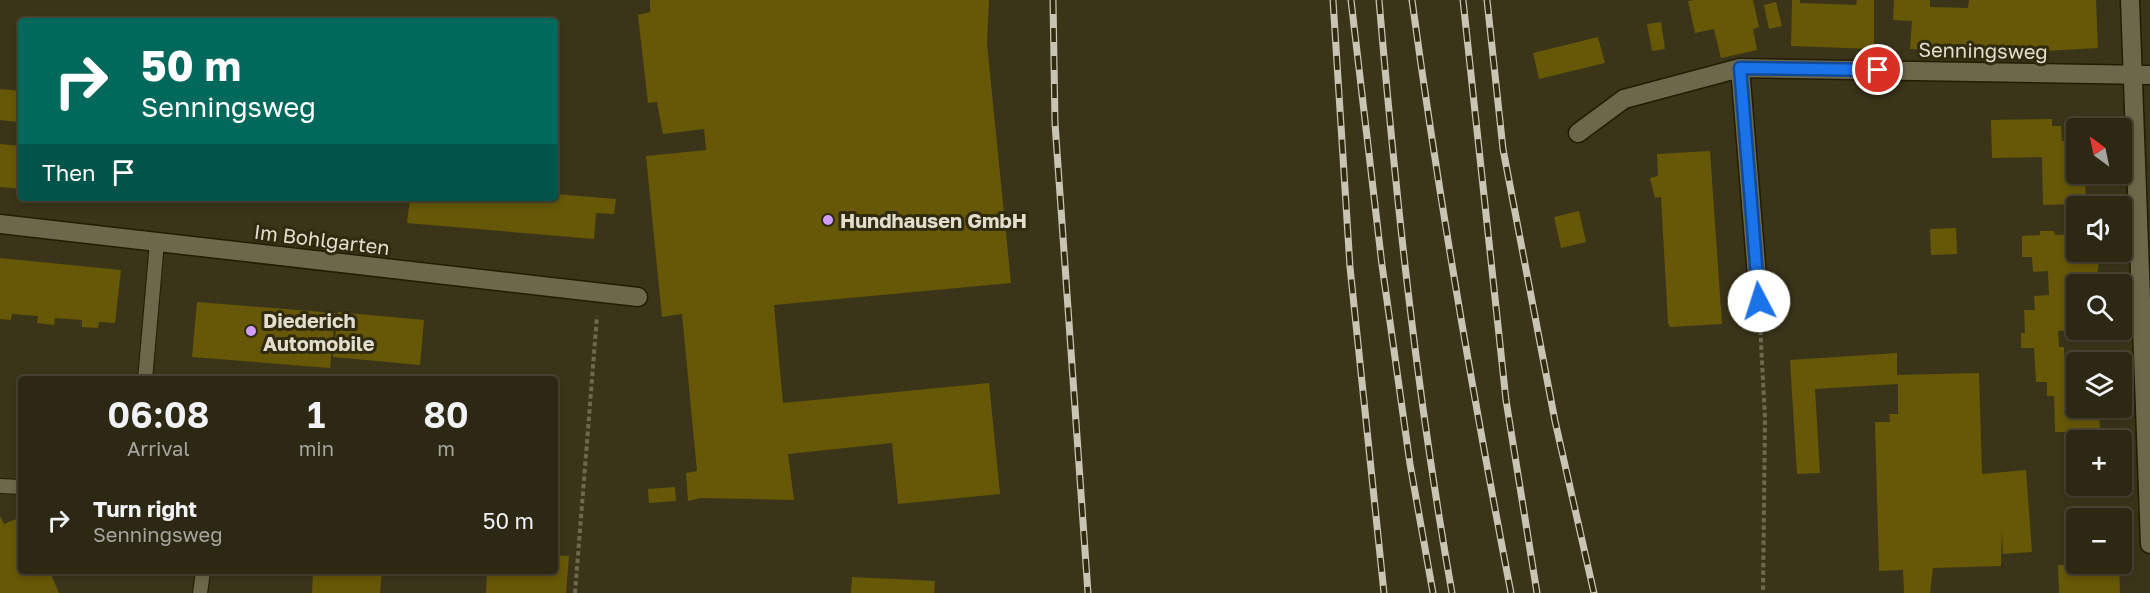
<!DOCTYPE html>
<meta charset="utf-8">
<style>
:root{--surface:#2c2813;--page:#383421;--text:#f1f3f6;--muted:#a6a6a0;--line:#484433}
body{margin:0;font-family:"Golos Text",sans-serif;background:var(--page);color:var(--text);height:100vh;display:flex;flex-direction:column;font-size:22px;white-space:nowrap}
*{box-sizing:border-box;margin:0}
p{font-size:20px;color:var(--muted)}
.icon{flex:none;width:33px;height:33px;fill:none;stroke:currentColor;stroke-width:2;stroke-linecap:round;stroke-linejoin:round}
.map{position:relative;flex:1;overflow:hidden}
.panel{position:absolute;left:18px;top:376px;width:540px;height:198px;display:flex;flex-direction:column;background:var(--surface);border-radius:6px;box-shadow:0 3px 9px #0003,0 0 0 2px var(--line)}
.panel>*{flex:none}
.banner{position:absolute;left:18px;top:18px;width:540px;height:183px;border-radius:6px;box-shadow:0 3px 9px #0003,0 0 0 2px var(--line);background:#00695c;color:#fff;overflow:hidden}
.needle{width:39px;rotate:327deg}
.fabs{position:absolute;left:2066px;top:118px;display:grid;gap:12px}
.fabs a{display:grid;place-items:center;width:66px;height:66px;border-radius:6px;background:var(--surface);box-shadow:0 3px 9px #0003,0 0 0 2px var(--line);font-size:30px}
.pin{position:absolute;display:grid;place-items:center;width:51px;height:51px;color:#fff;margin:-26px;border:3px solid #fff;border-radius:50%;box-shadow:0 2px 6px #0007}
.me{position:absolute;width:66px;margin:-33px;rotate:355deg;stroke-linejoin:round;filter:drop-shadow(0 0 4px #0008)}
.turn{display:flex;align-items:center;gap:21px;height:126px;padding:0 24px;font-size:27px}
.turn .icon{width:78px;height:78px;stroke-width:2.5}
.turn b{display:block;font-size:42px;line-height:51px}
.then{display:flex;align-items:center;height:57px;padding:0 24px;background:#0003;gap:12px;font-size:22px}
.eta{display:flex;justify-content:space-evenly;align-items:center;height:102px;text-align:center}
.eta b{font-size:36px;font-weight:600;line-height:42px}
ul{padding:0;list-style:none}
li{display:flex;align-items:center;gap:18px;height:84px;padding:0 24px}
li div{flex:1}
li b{display:block;font-size:22px}
li em{font-style:normal}
.map>svg:first-child{display:block}
.building{fill:#665807}
.lines{fill:none;stroke-linecap:round;stroke-linejoin:round}
.lane-casing{stroke:#221c02;stroke-width:16}
.street-casing{stroke:#221c02;stroke-width:21}
.secondary-casing{stroke:#221c02;stroke-width:21}
.path{stroke:#6d6951;stroke-width:4;stroke-dasharray:4.5 3;stroke-linecap:butt}
.lane{stroke:#6e684b;stroke-width:14}
.street{stroke:#6e684b;stroke-width:18}
.secondary{stroke:#6e684b;stroke-width:18}
.rail-casing{stroke:#c9c5b4;stroke-width:7}
.rail{stroke:#302b0f;stroke-width:4.5;stroke-dasharray:14;stroke-linecap:butt}
.route-casing{stroke:#114b97;stroke-width:15}
.route{stroke:#1a73e8;stroke-width:10}
.poi-dot{fill:#d19dfe;stroke:#302b0f;stroke-width:2}
.labels{text-anchor:middle;dominant-baseline:central;stroke-width:6;stroke-linejoin:round;paint-order:stroke}
.street-label{font-size:20px;fill:#e1dece;stroke:#302b0f}
.poi-label{font-size:20px;font-weight:bold;fill:#e1dece;stroke:#302b0f;text-anchor:start}
</style>
<div class="map">
<svg width="2150" height="593" viewBox="0 0 2150 593">
<rect width="100%" height="100%" fill="#3a3519"/>
<path class="building" d="M650,0H989L987,44L1011,283L774,305L783,403L989,383L1000,494L898,504L892,443L788,454L794,500L700,498L688,501L686,473L697,471L682,314L662,317L646,156L706,150L704,129L663,134L657,102L648,103L638,15L650,12Z
M1694,0H1753L1759,27L1753,29L1757,50L1721,58L1714,29L1695,33L1688,1Z
M1792,0H1800V3L1856,5L1857,0H1874V49L1791,46Z
M1894,0H1930V7L1968,8L1969,0H2096L2098,48L2012,53L1910,49L1912,21L1893,20Z
M1776,2L1782,26L1769,29L1764,5Z
M1661,22L1665,49L1652,51L1647,24Z
M1598,37L1605,63L1539,79L1533,53Z
M0,89L21,91L18,122L0,120Z
M2052,119V126H2061L2062,141L2076,140V174H2085L2086,204L2043,205L2042,157L1992,158L1991,120Z
M0,144L21,146V189L0,187Z
M1710,151L1722,324L1670,327L1668,323L1661,197L1655,198L1650,178L1658,176L1657,154Z
M555,194L616,199L614,214L596,213L594,239L407,223L410,198H555Z
M1579,211L1586,242L1561,248L1554,217Z
M1956,228L1957,254L1931,255L1930,229Z
M2040,231H2054L2055,235L2076,234V252H2092L2099,262L2097,276L2093,277L2094,285H2076V330L2058,331L2059,347H2064V360L2092,359V363H2076V408H2099L2100,431L2093,441L2081,439L2078,432H2055L2054,396H2047V382H2036L2034,348H2021V333H2025L2024,310H2035L2034,296L2049,295L2048,271L2033,272L2032,257H2022V236L2040,235Z
M0,258L121,270L115,323L99,322L98,328L82,327V320L55,318L54,325L37,323L38,316L12,314L11,320L0,319Z
M197,302L335,313L330,368L192,357Z
M338,312L424,320L420,365L333,357Z
M1897,353V375L1979,373L1982,474L2026,470L2032,552L2003,554L2002,531L2001,566L1933,568L1930,593H1904L1903,570L1879,571L1875,422H1890L1889,414H1898V384L1815,389L1820,473L1797,474L1790,360Z
M675,487L676,501L649,503L648,489Z
M0,516L4,524L21,517V572H50L59,593H0Z
M2071,534H2076V559H2073Z
M555,555L569,556L566,593H486L487,572H555Z
M2119,564L2120,593H2059L2058,565Z
M313,572H382L380,593H312Z
M852,577L935,581L934,593H851Z"/>
<g class="lines">
<g class="lane-casing">
<path id="lane" d="M145,380L157,242
M0,486L21,487
M200,593L203,572"/>
</g>
<g class="street-casing">
<path id="street" d="M1740,68L1759,301
M1578,133L1624,99L1740,68L2150,75
M0,224L638,297"/>
</g>
<g class="secondary-casing">
<path id="secondary" d="M2130,0L2150,544"/>
</g>
<path class="path" d="M1760,323L1765,418L1763,593
M575,593L597,316"/>
<use href="#lane" class="lane"/>
<use href="#street" class="street"/>
<use href="#secondary" class="secondary"/>
<g class="rail-casing">
<path id="rail" d="M1053,0L1055,123L1088,593
M1333,0L1350,267L1384,593
M1351,0L1382,265L1410,464L1433,593
M1379,0C1396,199 1417,396 1452,593
M1412,0C1439,199 1473,396 1511,593
M1463,0L1506,400L1537,593
M1487,0L1503,149L1555,421L1594,593"/>
</g>
<use href="#rail" class="rail"/>
</g>
<g class="lines">
<g class="route-casing">
<path id="route" d="M1759,301L1740,68L1878,70"/>
</g>
<use href="#route" class="route"/>
</g>
<g class="poi-dot">
<circle cx="828" cy="220" r="6"/>
<circle cx="251" cy="331" r="6"/>
</g>
<g class="labels">
<g class="street-label">
<text transform="translate(1983 50) rotate(1)">Senningsweg</text>
<text transform="translate(322 239) rotate(7)">Im Bohlgarten</text>
</g>
<g class="poi-label">
<text x="840" y="220">Hundhausen GmbH</text>
<text x="263" y="320">Diederich<tspan x="263" dy="23">Automobile</tspan></text>
</g>
</g>
</svg>
<div class="fabs">
<a><svg class="needle" viewBox="-14 -14 28 28"><path d="M0-13l5 13h-10z" fill="#e53935"/><path d="M0 13l5-13h-10z" fill="#a6a6a0"/></svg></a>
<a><svg class="icon" aria-label="sound" viewBox="0 0 24 24"><path d="M4 9h4l5-4v14l-5-4H4zM17 9q2 3 0 6"/></svg></a>
<a><svg class="icon" aria-label="search" viewBox="0 0 24 24"><circle cx="10" cy="10" r="6"/><path d="M15 15l6 6"/></svg></a>
<a><svg class="icon" aria-label="layers" viewBox="0 0 24 24"><path d="M12 4l9 5-9 5-9-5zM3 14l9 5 9-5"/></svg></a>
<a>+</a>
<a>−</a>
</div>
<div class="pin" style="left:1878px;top:70px;background:#d93025"><svg class="icon" aria-label="arrive" viewBox="0 0 24 24"><path d="M6 21V4h12l-3 4 3 4H6"/></svg></div>
<svg class="me" style="left:1759px;top:301px" viewBox="-20 -20 40 40"><circle r="19" fill="#fff"/><path d="M0-13L10 11 0 6-10 11z" fill="#1a73e8"/></svg>
<div class="banner">
<div class="turn"><svg class="icon" aria-label="right" viewBox="0 0 24 24"><path d="M7 20v-9h11M14 6l5 5-5 5"/></svg><div><b>50 m</b>Senningsweg</div></div>
<div class="then">Then<svg class="icon" aria-label="arrive" viewBox="0 0 24 24"><path d="M6 21V4h12l-3 4 3 4H6"/></svg></div>
</div>
<section class="panel">
<div class="eta">
<div><b>06:08</b><p>Arrival</p></div>
<div><b>1</b><p>min</p></div>
<div><b>80</b><p>m</p></div>
</div>
<ul>
<li><svg class="icon" aria-label="right" viewBox="0 0 24 24"><path d="M7 20v-9h11M14 6l5 5-5 5"/></svg><div><b>Turn right</b><p>Senningsweg</p></div><em>50 m</em></li>
</ul>
</section>
</div>
